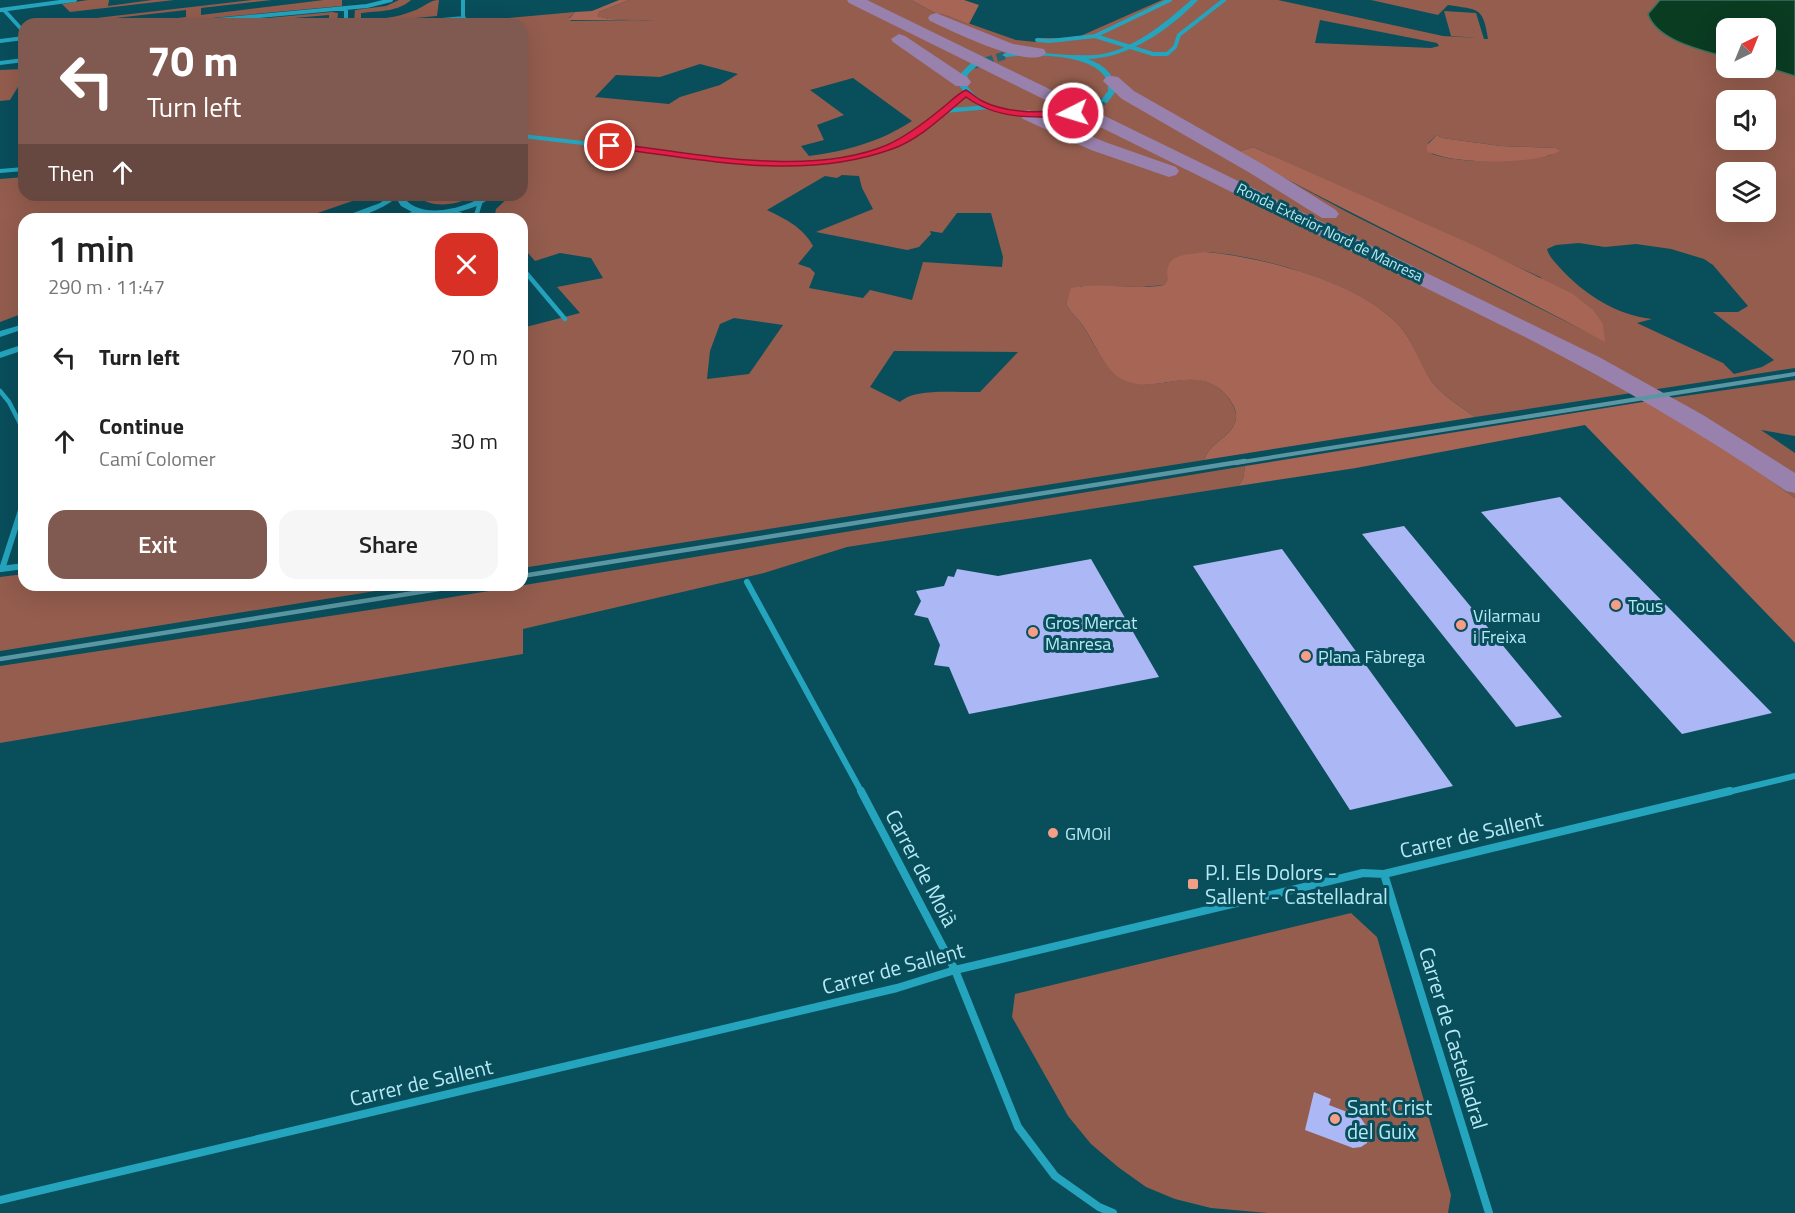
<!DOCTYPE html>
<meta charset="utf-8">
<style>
:root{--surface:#fff;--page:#f6f6f6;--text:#222;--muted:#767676;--accent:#805a50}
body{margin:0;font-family:"Titillium Web",sans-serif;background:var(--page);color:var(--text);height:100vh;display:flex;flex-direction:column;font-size:22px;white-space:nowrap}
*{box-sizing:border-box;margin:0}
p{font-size:20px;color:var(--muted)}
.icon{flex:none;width:33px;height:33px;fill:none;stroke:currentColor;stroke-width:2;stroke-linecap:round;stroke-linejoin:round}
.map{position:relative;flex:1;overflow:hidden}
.panel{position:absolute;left:18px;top:213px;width:510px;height:378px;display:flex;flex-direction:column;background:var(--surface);border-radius:18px;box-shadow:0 6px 24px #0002}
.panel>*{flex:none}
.guide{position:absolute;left:18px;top:18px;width:510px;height:183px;border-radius:18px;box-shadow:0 6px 24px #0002;background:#805a50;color:#fff;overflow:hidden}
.needle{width:39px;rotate:43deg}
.tools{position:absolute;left:1716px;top:18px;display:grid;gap:12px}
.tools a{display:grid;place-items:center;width:60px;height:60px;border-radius:12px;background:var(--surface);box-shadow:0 6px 24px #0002;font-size:30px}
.pin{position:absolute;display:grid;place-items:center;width:51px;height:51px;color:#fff;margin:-26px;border:3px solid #fff;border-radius:50%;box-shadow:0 2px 6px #0007}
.me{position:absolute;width:66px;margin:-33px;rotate:265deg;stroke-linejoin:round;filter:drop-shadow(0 0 4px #0008)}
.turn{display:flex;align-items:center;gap:21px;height:126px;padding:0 30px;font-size:27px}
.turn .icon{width:78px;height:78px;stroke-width:2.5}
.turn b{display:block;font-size:42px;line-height:51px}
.then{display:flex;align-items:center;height:57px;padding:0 30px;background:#0003;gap:12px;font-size:22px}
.round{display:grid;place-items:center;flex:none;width:63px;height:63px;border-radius:18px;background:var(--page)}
.headline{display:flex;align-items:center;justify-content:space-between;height:102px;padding:0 30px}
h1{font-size:36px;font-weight:600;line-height:45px}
.button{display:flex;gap:12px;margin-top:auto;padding:12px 30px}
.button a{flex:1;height:69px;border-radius:18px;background:var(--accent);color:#fff;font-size:24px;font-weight:600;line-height:69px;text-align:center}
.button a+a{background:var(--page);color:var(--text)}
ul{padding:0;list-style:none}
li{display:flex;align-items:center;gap:18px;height:84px;padding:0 30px}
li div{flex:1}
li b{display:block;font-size:22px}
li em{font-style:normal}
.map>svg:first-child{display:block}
.green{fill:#945d4e;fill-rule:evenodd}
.forest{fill:#a66555}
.water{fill:#0a3c22;stroke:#3e7061;stroke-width:1.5}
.building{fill:#abb8f5}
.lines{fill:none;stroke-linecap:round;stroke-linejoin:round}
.secondary-tunnel{stroke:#236572;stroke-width:8;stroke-dasharray:8 4;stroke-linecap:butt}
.minor-far3{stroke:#25a4be;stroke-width:4}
.minor-far2{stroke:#25a4be;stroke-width:4.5}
.minor-far1{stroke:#25a4be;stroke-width:6}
.minor{stroke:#25a4be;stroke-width:8}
.tertiary{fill:#25a4be;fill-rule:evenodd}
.secondary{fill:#25a4be;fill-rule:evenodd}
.trunk{fill:#9881ac;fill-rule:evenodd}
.rail-far1{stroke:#5a96a3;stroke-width:4}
.rail{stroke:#5a96a3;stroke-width:4.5}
.route{fill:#e11d48;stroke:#92132f;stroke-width:1.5}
.poi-dot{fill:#f49e88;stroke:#094e5b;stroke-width:2}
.labels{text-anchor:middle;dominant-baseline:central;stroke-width:6;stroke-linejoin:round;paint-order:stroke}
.far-street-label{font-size:15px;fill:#b6e9f5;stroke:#094e5b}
.poi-label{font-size:18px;fill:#b6e9f5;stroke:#094e5b;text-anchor:start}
.near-street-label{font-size:21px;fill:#b6e9f5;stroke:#094e5b}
.near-poi-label{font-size:21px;fill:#b6e9f5;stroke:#094e5b;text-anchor:start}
</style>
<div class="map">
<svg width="1795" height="1213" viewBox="0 0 1795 1213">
<rect width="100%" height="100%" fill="#094e5b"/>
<path class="green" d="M88,0H109L108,6L152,0H174L70,12L62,4Z
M252,0H272L201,8V15L324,0H342V6L147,24H128L186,17V10L107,19L106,24H82L79,20Z
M399,0H411C398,12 378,11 361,13V20C378,19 397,18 413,11C423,8 429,0 439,0L437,16L361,23L354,22L355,10L386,6Z
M629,0H911L937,14L945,15L1016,40L1036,42L1037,38H1076L1162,0H1278L1443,36L1478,38L1451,36L1444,11L1476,13L1484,39H1488C1483,6 1478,10 1448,5L1438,15L1371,0H1795V368L1475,417C1460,406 1443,396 1432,382C1420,366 1415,346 1403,330C1367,285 1261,255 1206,252L1164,285L1142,287L1081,286L1068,298L1066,304C1071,314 1080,320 1085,329C1096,347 1108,374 1128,381C1163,394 1198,361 1228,397C1232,403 1237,411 1236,418C1233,438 1211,440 1204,460L522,568V328L580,313L557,287L603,278L591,258L560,253L535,261L522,246V219H499L495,214L496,209L511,195H522V24H486V20L575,12L569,18L571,21H654L609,19L596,16L599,12ZM1320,20L1437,43L1439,46L1431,48L1315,43ZM1726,28H1766V68H1726ZM700,64L738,74L720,85L680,97L669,104L595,97L616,75L660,77ZM853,78L912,121C880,142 846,151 809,156L801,146L824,140L817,125L844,115L810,90ZM1726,100H1766V140H1726ZM1437,135L1442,138L1501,146L1555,148L1551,155L1546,156C1507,159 1471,166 1432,154L1428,143ZM1253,147L1540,277L1605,341L1349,213L1240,154L1241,151ZM1726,172H1766V212H1726ZM842,175L859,176L862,188L873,209L816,232L907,250L919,247L931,234L930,231L942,233L957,213H991L1003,257L1002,267L923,262L912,300L870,290L863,298L809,288L815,273L810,268L798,264L813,246C803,227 785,219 767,210L825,176L837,178ZM1579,243L1605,247L1636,244L1671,249L1704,259L1713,265L1748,306L1738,312H1713L1774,360L1762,367L1734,374L1723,363L1637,323L1652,319C1616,315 1584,294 1560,268C1555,262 1549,257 1547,249L1556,245ZM734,318L783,325L749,374L707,379L710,351L720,324ZM894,351L1018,352L980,392C959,393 915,387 900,402L870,387Z
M332,12L338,13L337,24H312L329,22V15L270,20L269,24H253V22L203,24Z
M24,69V77L10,100L0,101V70Z
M24,177V195H370L300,219H24V313L0,322V179Z
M416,195H475C459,205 431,210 416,195Z
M1795,380V436L1761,430L1795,453V498L1710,437L1649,401Z
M1245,466L1243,479L1238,486L847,547L764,573L523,629V654L0,743V666L422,602Z
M24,574V585H413L0,651V577Z
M1351,913L1377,937L1451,1195L1448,1213H1268L1211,1208L1175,1199L1146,1187L1118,1167L1091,1144L1068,1116L1012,1017L1015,994Z"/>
<path class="forest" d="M619,0H629L599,12L597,16L609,19L657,21L568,20L575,12L592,11Z
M911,0H964L979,5L969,24L945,15L937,14Z
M1437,135L1442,138L1501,146L1555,148L1560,151C1535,165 1452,165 1427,151V145Z
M1253,147L1473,245L1573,294L1593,310L1603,324L1605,342C1484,277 1360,219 1239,154L1241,151Z
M1206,252C1263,257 1365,283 1403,330C1415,346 1421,366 1432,382C1443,396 1460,406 1475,417L1204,460C1211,440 1233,438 1236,418C1237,410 1232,403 1228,397C1196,359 1155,399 1120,378C1106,370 1094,343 1085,329C1080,320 1071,314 1066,304L1071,288C1102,281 1133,291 1164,285L1168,280C1163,253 1185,255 1206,252Z
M1649,401L1710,437L1795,498V643L1585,425L1356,468L1238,486L1243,479L1245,466Z"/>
<path class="water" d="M1660,0H1795V76L1766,67V28H1726V57C1702,50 1657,41 1648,14Z"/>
<path class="building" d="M1560,497L1772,713L1682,734L1481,512Z
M1404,526L1562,717L1516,727L1362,534Z
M1282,549L1425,747L1453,786L1350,810L1193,566Z
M1091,559L1159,677L969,714L949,667L934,665L940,645L928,618L914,615L921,601L916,591L944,586L948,576L954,577L957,569L998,576Z
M1314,1092L1331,1099L1329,1105L1360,1117L1369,1130L1367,1143L1361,1147L1353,1148L1305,1130Z"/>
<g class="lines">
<path class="secondary-tunnel" d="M974,65L1006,55
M1074,113L1104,101"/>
<path class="minor-far3" d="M463,0V24
M346,8V24
M0,10L75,0
M4,10L24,32
M174,24L367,6L391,0
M398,24L464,18
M1095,36L1153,54H1167L1175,47L1179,35L1224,0
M1037,40L1050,41L1095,36L1170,0
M0,41L24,38
M0,63L24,60"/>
<path class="minor-far2" d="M452,211L472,219
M475,219L480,203
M522,268L565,319
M0,391L9,402L24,431"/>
<path class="minor-far1" d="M1,569L24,566
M2,569L24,501
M747,582L862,793
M1724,793L1795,776"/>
<path class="minor" d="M861,791L955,970L1018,1127L1055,1176L1099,1207L1113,1213
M1384,874L1489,1213
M0,1200L897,988L955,970L1363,873L1384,874L1730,791"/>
<path class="tertiary" d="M964,92L969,93L951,108L989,105L992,107L989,109L945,113L928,127L906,142L868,156L846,161L805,165L765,166L522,138V134C572,140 622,145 672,151C740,159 820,174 885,146C916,134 937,111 964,92Z
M24,167V171L0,173V169Z
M391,195H402C415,216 446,212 467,204C477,201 483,195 494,195C480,208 458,213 440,214C434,215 427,214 421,214C409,215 399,219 387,219L412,212L401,206L396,198C380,211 357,219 337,219L380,203Z
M24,324V329L0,337V331Z
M24,344V350L0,358V352Z"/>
<path class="secondary" d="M1191,0H1198C1170,29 1129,58 1088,59C1105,66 1113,72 1116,91L1107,103L1100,101L1108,91C1108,86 1108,81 1105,77C1090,53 1031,54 1006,57L1002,55L1006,53C1036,50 1065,57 1095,55C1131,52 1165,23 1191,0Z
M971,63L978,65L968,74L966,84C987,118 1038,115 1073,111L1077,113C1058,124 996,116 977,105C968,99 964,92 958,84L961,73Z"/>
<path class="trunk" d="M847,0H867L1599,357L1703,415L1795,473V493L1786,491C1703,434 1618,385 1529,339L849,3Z
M936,13L1013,44L1044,49L1046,53C1032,71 950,30 930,21L928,18L930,15Z
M899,34L905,36L968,78L971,82L968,86H956L893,42L891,39Z
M1112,76L1118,77L1134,91L1264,165L1336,210L1339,214L1336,218H1322L1250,173L1122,99L1103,81L1106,77Z
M1029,110L1105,142L1176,167L1179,171L1176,175L1169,177L1091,150L1023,119L1020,115L1023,111Z"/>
<path class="rail-far1" d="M1236,463L1795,374"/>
<path class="rail" d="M522,576L1245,461
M0,659L464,585"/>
</g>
<path class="route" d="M966,90C972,93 976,98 982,101C1010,115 1043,112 1073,110L1077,113L1073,116C1036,118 997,120 966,97C943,116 920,139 892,149C801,182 703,159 610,148L606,146L610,143C693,153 809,178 887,145C907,136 924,123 941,109C949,103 957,94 966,90Z"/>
<g class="poi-dot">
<circle cx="1616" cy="605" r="6"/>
<circle cx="1461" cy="625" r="6"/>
<circle cx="1033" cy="632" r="6"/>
<circle cx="1306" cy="656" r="6"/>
<circle cx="1053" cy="833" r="6"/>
<rect x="1187" y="878" width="12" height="12" rx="3"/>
<circle cx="1335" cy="1119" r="6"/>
</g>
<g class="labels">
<g class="far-street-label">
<text transform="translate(1330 232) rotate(26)">Ronda Exterior Nord de Manresa</text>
</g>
<g class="poi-label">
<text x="1628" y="605">Tous</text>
<text x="1473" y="615">Vilarmau<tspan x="1473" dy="21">i Freixa</tspan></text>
<text x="1045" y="622">Gros Mercat<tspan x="1045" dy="21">Manresa</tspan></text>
<text x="1318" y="656">Plana Fàbrega</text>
<text x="1065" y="833">GMOil</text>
</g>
<g class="near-street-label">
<text transform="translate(1471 834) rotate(-13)">Carrer de Sallent</text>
<text transform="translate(922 868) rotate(62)">Carrer de Moià</text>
<text transform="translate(893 968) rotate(-15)">Carrer de Sallent</text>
<text transform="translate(1454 1038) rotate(73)">Carrer de Castelladral</text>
<text transform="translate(421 1082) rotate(-13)">Carrer de Sallent</text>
</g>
<g class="near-poi-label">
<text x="1205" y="872">P.I. Els Dolors -<tspan x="1205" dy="24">Sallent - Castelladral</tspan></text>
<text x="1347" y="1107">Sant Crist<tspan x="1347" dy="24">del Guix</tspan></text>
</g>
</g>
</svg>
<div class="tools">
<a><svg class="needle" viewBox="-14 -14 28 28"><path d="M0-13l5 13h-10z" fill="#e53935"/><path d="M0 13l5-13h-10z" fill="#767676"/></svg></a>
<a><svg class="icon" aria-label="sound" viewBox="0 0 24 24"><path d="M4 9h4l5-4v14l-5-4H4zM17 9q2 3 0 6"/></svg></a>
<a><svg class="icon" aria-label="layers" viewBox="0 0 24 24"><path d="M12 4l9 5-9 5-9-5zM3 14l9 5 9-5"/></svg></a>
</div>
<div class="pin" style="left:610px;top:146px;background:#d93025"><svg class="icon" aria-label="arrive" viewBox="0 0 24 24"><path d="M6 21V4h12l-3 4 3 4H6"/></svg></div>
<svg class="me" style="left:1073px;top:113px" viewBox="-20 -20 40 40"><circle r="17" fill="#e11d48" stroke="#fff" stroke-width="3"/><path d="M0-11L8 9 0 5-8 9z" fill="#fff"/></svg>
<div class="guide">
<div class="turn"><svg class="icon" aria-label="left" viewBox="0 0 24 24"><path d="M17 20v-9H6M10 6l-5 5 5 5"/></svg><div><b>70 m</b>Turn left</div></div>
<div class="then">Then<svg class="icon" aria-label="ahead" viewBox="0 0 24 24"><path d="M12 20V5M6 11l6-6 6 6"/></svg></div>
</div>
<section class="panel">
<div class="headline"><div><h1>1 min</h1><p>290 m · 11:47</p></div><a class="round" style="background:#d93025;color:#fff"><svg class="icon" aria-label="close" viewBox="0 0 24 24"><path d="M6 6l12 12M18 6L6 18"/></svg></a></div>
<ul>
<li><svg class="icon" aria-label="left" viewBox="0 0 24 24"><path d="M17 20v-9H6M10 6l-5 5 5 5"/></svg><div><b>Turn left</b></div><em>70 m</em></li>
<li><svg class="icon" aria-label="ahead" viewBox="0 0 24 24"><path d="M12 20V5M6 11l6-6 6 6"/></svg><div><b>Continue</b><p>Camí Colomer</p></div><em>30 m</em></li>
</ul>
<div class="button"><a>Exit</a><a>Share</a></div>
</section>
</div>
